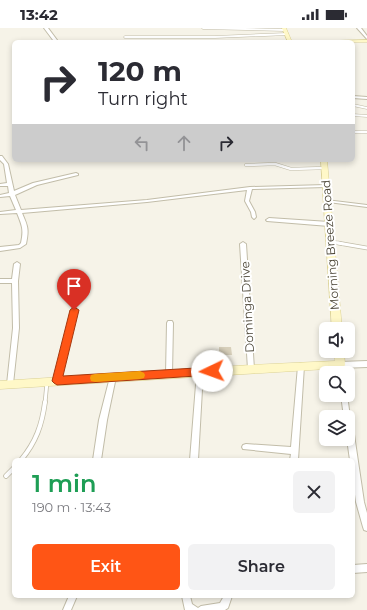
<!DOCTYPE html>
<meta charset="utf-8">
<style>
:root{--surface:#fff;--page:#f2f2f3;--text:#2b2b33;--muted:#7c7c81;--accent:#ff5515}
body{margin:0;font-family:Montserrat,sans-serif;background:var(--page);color:var(--text);height:100vh;display:flex;flex-direction:column;font-size:15px;white-space:nowrap}
*{box-sizing:border-box;margin:0}
p{font-size:13px;color:var(--muted)}
.icon{flex:none;width:22px;height:22px;fill:none;stroke:currentColor;stroke-width:2;stroke-linecap:round;stroke-linejoin:round}
.map{position:relative;flex:1;overflow:hidden}
.sheet{position:absolute;left:12px;top:430px;width:343px;height:140px;display:flex;flex-direction:column;background:var(--surface);border-radius:6px;box-shadow:0 2px 6px #0003}
.sheet>*{flex:none}
.guide{position:absolute;left:12px;top:12px;width:343px;height:122px;border-radius:6px;box-shadow:0 2px 6px #0003;background:#fff;color:var(--text);overflow:hidden}
.fabs{position:absolute;left:319px;top:294px;display:grid;gap:8px}
.fabs a{display:grid;place-items:center;width:36px;height:36px;border-radius:6px;background:var(--surface);box-shadow:0 2px 6px #0003;font-size:20px}
.pin{position:absolute;display:grid;place-items:center;width:34px;height:34px;color:#fff;margin:-41px -17px;border-radius:50% 50% 50% 0;rotate:-45deg;box-shadow:0 0 4px #0007}
.pin .icon{rotate:45deg}
.me{position:absolute;width:44px;margin:-22px;rotate:267deg;stroke-linejoin:round;filter:drop-shadow(0 0 3px #0008)}
.turn{display:flex;align-items:center;gap:14px;height:84px;padding:0 20px;font-size:18px}
.turn .icon{width:52px;height:52px;stroke-width:2.5}
.turn b{display:block;font-size:28px;line-height:34px}
.lanes{display:flex;align-items:center;height:38px;padding:0 20px;background:#0003;justify-content:center;gap:20px;direction:ltr}
.lanes .off{opacity:.35}
.round{display:grid;place-items:center;flex:none;width:42px;height:42px;border-radius:6px;background:var(--page)}
.overview{display:flex;align-items:center;justify-content:space-between;height:68px;padding:0 20px}
h1{font-size:24px;font-weight:600;line-height:30px;color:#1e9e55}
.action{display:flex;gap:8px;margin-top:auto;padding:8px 20px}
.action a{flex:1;height:46px;border-radius:6px;background:var(--accent);color:#fff;font-size:16px;font-weight:600;line-height:46px;text-align:center}
.action a+a{background:var(--page);color:var(--text)}
.status{display:flex;justify-content:space-between;align-items:center;height:28px;padding:0 20px;background:var(--surface);direction:ltr}
.status svg{height:11px;fill:currentColor}
.map>svg:first-child{display:block}
.building{fill:#d9d1bc}
.lines{fill:none;stroke-linecap:round;stroke-linejoin:round}
.service-far3-casing{stroke:#c2bda9;stroke-width:3}
.service-far2-casing{stroke:#c2bda9;stroke-width:3.5}
.service-far1-casing{stroke:#c2bda9;stroke-width:4.5}
.service-casing{stroke:#c2bda9;stroke-width:5.5}
.minor-casing{stroke:#c2bda9;stroke-width:2}
.tertiary-casing{stroke:#c2bda9;stroke-width:2}
.secondary-casing{stroke:#dad093;stroke-width:1}
.service-far3{stroke:#fff;stroke-width:2}
.service-far2{stroke:#fff;stroke-width:2.5}
.service-far1{stroke:#fff;stroke-width:3}
.service{stroke:#fff;stroke-width:4}
.minor{fill:#fff;fill-rule:evenodd}
.tertiary{fill:#fff;fill-rule:evenodd}
.secondary{fill:#fff8c8;fill-rule:evenodd}
.route{fill:#ff5515;stroke:#a6370e}
.slow{fill:#f59e0b}
.labels{text-anchor:middle;dominant-baseline:central;stroke-width:4;stroke-linejoin:round;paint-order:stroke}
.street-label{font-size:12px;fill:#4a4435;stroke:#fff}
</style>
<div class="status"><b>13:42</b><svg viewBox="0 0 49 12"><path d="M0 12V9h3v3zM5 12V6h3v6zM10 12V3h3v9zM15 12V0h3v12zM26 1h20v11H26zM47 4h2v5h-2z"/></svg></div>
<div class="map">
<svg width="367" height="582" viewBox="0 0 367 582">
<rect width="100%" height="100%" fill="#f6f3e8"/>
<path class="building" d="M219,319H231L232,327H219Z"/>
<g class="lines">
<g class="service-far3-casing">
<path id="service-far3" d="M203,0L285,2
M125,9H215L287,6
M353,77L367,80
M353,87L367,88"/>
</g>
<g class="service-far2-casing">
<path id="service-far2" d="M353,104H367
M246,137L275,136L291,141L324,140
M330,213L343,216"/>
</g>
<g class="service-far1-casing">
<path id="service-far1" d="M338,215L367,220
M45,375L47,354"/>
</g>
<g class="service-casing">
<path id="service" d="M21,432C36,414 42,397 45,374
M6,448L14,440"/>
</g>
<g class="minor-casing">
<path id="minor" d="M44,0H48L57,12L56,14H52L53,12Z
M357,0H361L367,8V11Z
M353,68L367,69V71L353,70Z
M0,128H2L8,136L14,163L33,155L76,145L78,146V147L37,157L15,167L21,182L147,172L250,159L326,157L328,158L326,159L252,161L249,173L255,184L256,189L254,191L252,189L251,184L245,173L247,162L147,174L22,185C28,199 29,201 26,216L20,220L0,223V219L19,217L21,215C24,201 22,198 17,185L0,186V184L16,182L10,168L0,169V167L9,165L8,158H0V156L7,155L4,136L0,132Z
M326,172L367,177V179L328,174H326Z
M269,190L329,194L332,196L329,198L267,193L266,192Z
M243,214L246,216L254,341L253,343L251,344L249,343L248,341L240,216Z
M17,234L20,236L18,253L19,300L13,356L12,358L10,359L8,358L7,356L13,300L12,255H0V251H12L14,236Z
M72,280H76L77,282L60,353L59,355L57,356L55,355L54,353Z
M168,293H172L173,295L172,346L171,348L169,349L167,348L166,346L167,295Z
M340,334L342,335L344,345H338L337,337L338,335Z
M301,335L303,336L304,338L298,432H290L291,426L243,421L242,419L243,417L246,416L291,419L298,338L299,336Z
M200,341L202,342L203,344L198,432H190L197,344L198,342Z
M113,346L115,347L116,349L107,392L101,432H93L99,392L110,349L111,347Z
M341,367H347L350,389V391L352,393L364,474L367,485V503L364,502L363,499L356,474L353,452V432H350L347,411H348V389H344Z
M367,536V544L353,545V537Z
M69,568H77L71,582H63Z
M182,568H190L192,576L198,580L201,578L220,575L224,568H232L228,580L225,582H185Z"/>
</g>
<g class="tertiary-casing">
<path id="tertiary" d="M367,333V339L340,340L337,339L336,337L337,335L340,334Z"/>
</g>
<g class="secondary-casing">
<path id="secondary" d="M282,0H286L292,14H288Z
M367,12V14H328L330,13Z
M321,132H327L342,301H332Z
M334,323H344L345,337L343,340L0,361V353L251,337L335,333Z"/>
</g>
<use href="#service-far3" class="service-far3"/>
<use href="#service-far2" class="service-far2"/>
<use href="#service-far1" class="service-far1"/>
<use href="#service" class="service"/>
<use href="#minor" class="minor"/>
<use href="#tertiary" class="tertiary"/>
<use href="#secondary" class="secondary"/>
</g>
<path class="route" d="M74,279L79,282L63,348L212,339L216,340L217,343L216,346L212,347L57,357L54,355L52,353L70,282Z"/>
<path class="slow" d="M140,343L144,345L145,347L144,350L140,351L95,354L91,353L90,350L91,347L95,346Z"/>
<g class="labels">
<g class="street-label">
<text transform="translate(330 217) rotate(-94)">Morning Breeze Road</text>
<text transform="translate(247 279) rotate(-93)">Dominga Drive</text>
</g>
</g>
</svg>
<div class="fabs">
<a><svg class="icon" aria-label="sound" viewBox="0 0 24 24"><path d="M4 9h4l5-4v14l-5-4H4zM17 9q2 3 0 6"/></svg></a>
<a><svg class="icon" aria-label="search" viewBox="0 0 24 24"><circle cx="10" cy="10" r="6"/><path d="M15 15l6 6"/></svg></a>
<a><svg class="icon" aria-label="layers" viewBox="0 0 24 24"><path d="M12 4l9 5-9 5-9-5zM3 14l9 5 9-5"/></svg></a>
</div>
<div class="pin" style="left:74px;top:282px;background:#d93025"><svg class="icon" aria-label="arrive" viewBox="0 0 24 24"><path d="M6 21V4h12l-3 4 3 4H6"/></svg></div>
<svg class="me" style="left:212px;top:343px" viewBox="-20 -20 40 40"><circle r="19" fill="#fff"/><path d="M0-13L10 11 0 6-10 11z" fill="#ff5515"/></svg>
<div class="guide">
<div class="turn"><svg class="icon" aria-label="right" viewBox="0 0 24 24"><path d="M7 20v-9h11M14 6l5 5-5 5"/></svg><div><b>120 m</b>Turn right</div></div>
<div class="lanes"><svg class="icon off" aria-label="left" viewBox="0 0 24 24"><path d="M17 20v-9H6M10 6l-5 5 5 5"/></svg><svg class="icon off" aria-label="ahead" viewBox="0 0 24 24"><path d="M12 20V5M6 11l6-6 6 6"/></svg><svg class="icon" aria-label="right" viewBox="0 0 24 24"><path d="M7 20v-9h11M14 6l5 5-5 5"/></svg></div>
</div>
<section class="sheet">
<div class="overview"><div><h1>1 min</h1><p>190 m · 13:43</p></div><a class="round"><svg class="icon" aria-label="close" viewBox="0 0 24 24"><path d="M6 6l12 12M18 6L6 18"/></svg></a></div>
<div class="action"><a>Exit</a><a>Share</a></div>
</section>
</div>
